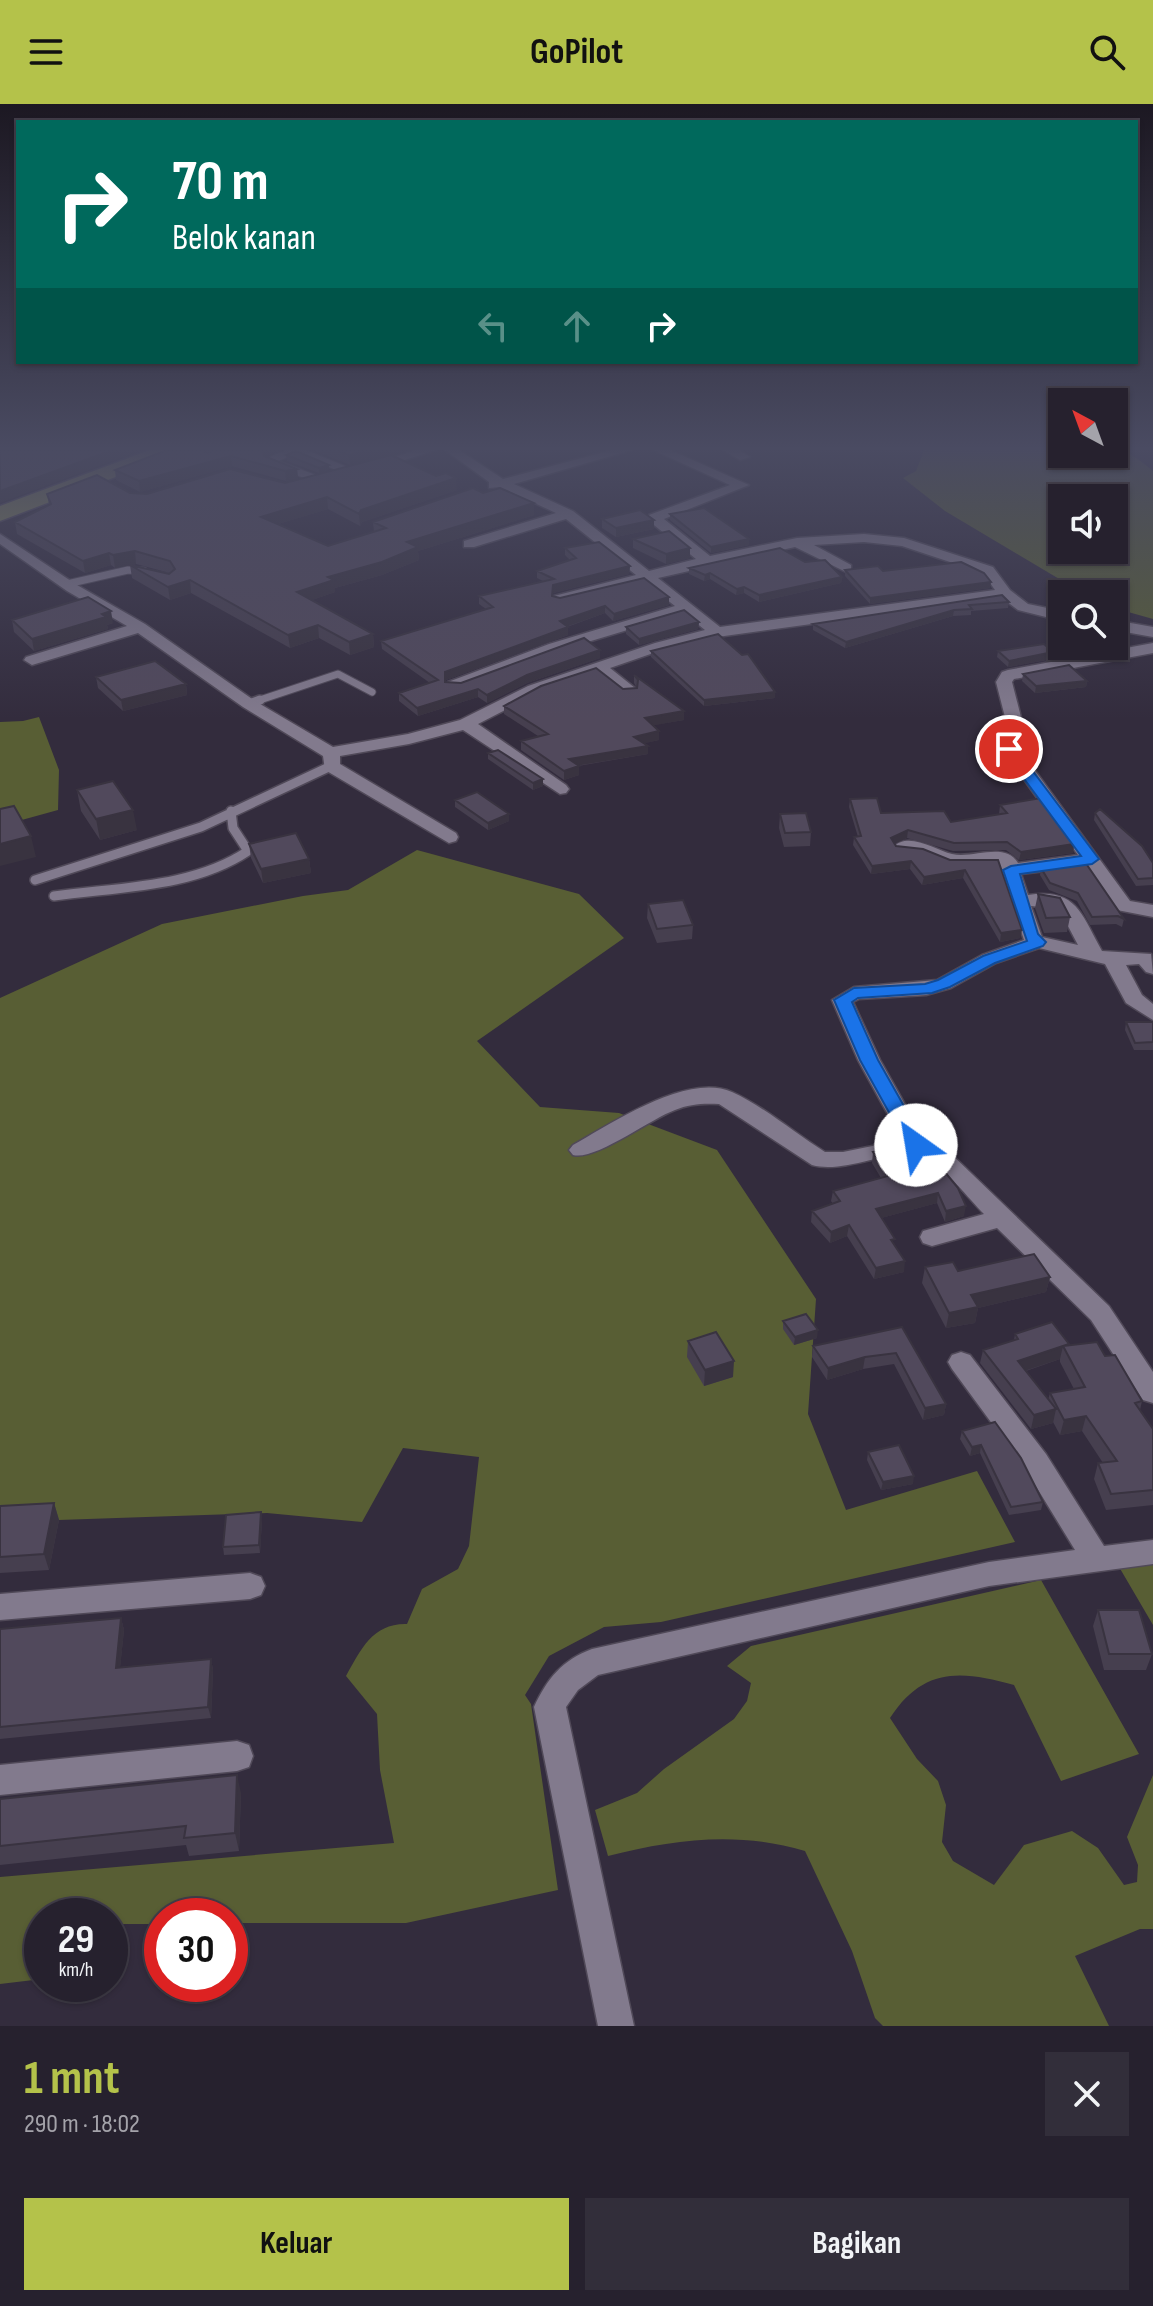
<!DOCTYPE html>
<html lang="id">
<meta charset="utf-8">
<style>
:root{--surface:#26212e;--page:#322e3a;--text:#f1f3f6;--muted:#a4a3aa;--line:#423e4a;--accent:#b4c24a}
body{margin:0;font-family:"Sofia Sans Condensed",sans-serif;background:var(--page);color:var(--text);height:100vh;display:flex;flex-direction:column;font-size:30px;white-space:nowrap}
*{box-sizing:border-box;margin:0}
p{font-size:26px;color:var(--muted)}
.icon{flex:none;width:44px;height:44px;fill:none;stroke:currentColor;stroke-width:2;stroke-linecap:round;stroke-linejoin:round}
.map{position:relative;height:1922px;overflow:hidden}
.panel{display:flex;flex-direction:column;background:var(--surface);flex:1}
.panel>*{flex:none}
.top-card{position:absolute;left:16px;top:16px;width:1122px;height:244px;border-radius:0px;box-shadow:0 2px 6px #0004,0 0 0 2px var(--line);background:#00695c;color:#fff;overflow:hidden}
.needle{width:52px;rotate:319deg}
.controls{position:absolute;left:1048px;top:284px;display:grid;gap:16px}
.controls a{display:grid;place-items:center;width:80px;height:80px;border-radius:0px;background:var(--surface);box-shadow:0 2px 6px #0004,0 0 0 2px var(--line);font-size:40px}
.speed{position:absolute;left:24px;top:1794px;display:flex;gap:16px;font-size:40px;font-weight:700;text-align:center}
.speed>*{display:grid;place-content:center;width:104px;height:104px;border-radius:50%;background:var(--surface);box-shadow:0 2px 6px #0004,0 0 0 2px var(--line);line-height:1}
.speed small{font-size:20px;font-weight:400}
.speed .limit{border:12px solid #d22;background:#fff;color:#111}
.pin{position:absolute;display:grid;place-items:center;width:68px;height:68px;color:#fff;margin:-34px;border:4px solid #fff;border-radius:50%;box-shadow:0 2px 8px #0007}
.me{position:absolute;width:88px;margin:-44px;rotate:328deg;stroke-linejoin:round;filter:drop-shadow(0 0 6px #0008)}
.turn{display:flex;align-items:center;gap:28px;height:168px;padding:0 24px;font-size:36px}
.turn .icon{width:104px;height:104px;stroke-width:2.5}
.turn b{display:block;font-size:56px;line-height:68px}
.lanes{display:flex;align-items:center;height:76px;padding:0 24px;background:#0003;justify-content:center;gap:40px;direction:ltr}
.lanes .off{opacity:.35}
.round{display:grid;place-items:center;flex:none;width:84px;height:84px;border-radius:0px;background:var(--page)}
.overview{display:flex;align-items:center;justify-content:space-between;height:136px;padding:0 24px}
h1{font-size:48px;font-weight:700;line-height:60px;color:var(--accent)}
.action{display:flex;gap:16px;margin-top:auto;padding:16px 24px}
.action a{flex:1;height:92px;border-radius:0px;background:var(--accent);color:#111;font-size:32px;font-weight:700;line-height:92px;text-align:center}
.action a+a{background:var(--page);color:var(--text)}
header{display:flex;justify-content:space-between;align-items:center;height:104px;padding:0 24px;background:var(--accent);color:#111;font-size:36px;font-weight:700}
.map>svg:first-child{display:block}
.green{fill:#585e34;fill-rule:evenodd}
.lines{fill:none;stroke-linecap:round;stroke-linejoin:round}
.service-far1-casing{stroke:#504958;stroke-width:9}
.service-casing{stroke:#504958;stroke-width:12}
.minor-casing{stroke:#504958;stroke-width:3}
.primary-casing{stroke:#504958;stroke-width:3}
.service-far1{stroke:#827a8d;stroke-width:7}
.service{stroke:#827a8d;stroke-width:9}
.minor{fill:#827a8d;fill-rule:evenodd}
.primary{fill:#888b59;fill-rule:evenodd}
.wall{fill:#463f4f;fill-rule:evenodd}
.shaded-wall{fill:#393340}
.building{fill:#51495c;stroke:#393340;stroke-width:2}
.route{fill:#1a73e8;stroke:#114b97;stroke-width:2}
</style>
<header><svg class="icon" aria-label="menu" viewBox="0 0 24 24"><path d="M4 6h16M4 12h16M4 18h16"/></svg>GoPilot<svg class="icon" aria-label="search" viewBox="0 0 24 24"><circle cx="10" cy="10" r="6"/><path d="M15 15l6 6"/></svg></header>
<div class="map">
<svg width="1153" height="1922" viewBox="0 0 1153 1922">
<rect width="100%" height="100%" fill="#332c3d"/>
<path class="green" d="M924,346H1062V350H1114V346C1129,346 1142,358 1153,367V515L1114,504V490H1087L1071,482L945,407L903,374L916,367ZM1062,394H1114V446H1062Z
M39,613L59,666L58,706L0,722V618L23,617Z
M417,746L579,790L624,834L477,937L540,1003L619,1009L717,1046L816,1195L808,1310L846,1406L977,1367L1015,1438L661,1518L604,1523L549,1552L525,1591L531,1600L558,1786L406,1819H230V1812H162V1820H110V1812H42V1875L0,1880V1773L394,1739L380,1666L377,1610L346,1572C361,1545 373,1519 407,1520L422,1485L458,1465L469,1442L479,1353L403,1344L362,1418L267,1409L0,1418V894L162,820L303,792L348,786Z
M1153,1451V1521L1115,1456Z
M1041,1476L1139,1650L1061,1677L1014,1581C961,1566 923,1563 890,1614L917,1655L938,1677L946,1701L942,1738L953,1757L994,1781L1024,1741L1072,1727L1098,1744L1124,1781L1137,1778L1138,1761L1127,1733L1153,1671V1825H1140L1075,1852L1109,1922H883L875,1914L852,1847L805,1747C738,1727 675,1735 608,1752L595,1706L637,1689L664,1665L734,1615L747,1597L751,1579L727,1562L751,1542Z"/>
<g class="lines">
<g class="service-far1-casing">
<path id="service-far1" d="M296,346L269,357L319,376
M297,346L350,368
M67,480L128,466L144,467
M254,598L338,570L372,588"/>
</g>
<g class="service-casing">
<path id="service" d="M249,600L260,596
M35,776L201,723L331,662
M54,792C118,783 193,784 248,747L233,724L231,707"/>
</g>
<g class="minor-casing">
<path id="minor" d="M416,346H436L370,367L364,363Z
M445,346H459L503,375L612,346H632L514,380L573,407L649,467L696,455L649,417V411L730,381L653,346H670L749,381L664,415L710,452L797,434L864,430L904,434L993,463L1010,486L1028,500L1062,507V517L1018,506L1002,494L717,533L665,545L610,564L635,584V590H623L596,569L540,588L478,620L566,681L569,685L566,689L560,690L463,626L409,640L340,652V660L456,729L458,733L456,737L449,739L325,666L323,652L243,603L138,529L32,561L24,556L26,553L127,522L67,487L0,440V430L77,481L145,520L255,597L333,643L408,630L460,616L528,582L655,539L705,526L684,509L561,546L460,584H448V578L549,540L675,502L644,478L559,499L554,498V492L636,471L566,415L474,443H464V437L556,409L500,383L489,384V378ZM864,438L902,442L983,469L995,486L720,523L658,474L795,443L846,468L851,467V461L814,441Z
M723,346H739L750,353L740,356Z
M1114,516L1153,523V533L1114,526Z
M1153,539V549L1014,575L1012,578L1022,617L1012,635L1130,797L1153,801V813L1117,806L1085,762L1021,770L1028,791C1077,784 1081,810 1102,847L1151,850L1153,870L1146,868L1139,860L1126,861L1142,891L1153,900V916L1126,899L1105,860L1039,844L996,859L951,884L926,891L859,895L853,898L880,956L925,1036L946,1045L1109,1202L1153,1268V1299L1143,1296L1091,1216L997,1124L932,1142L923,1139L920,1133L923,1127L984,1110C969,1095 945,1064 927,1054C898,1039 848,1071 812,1061L719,1000C704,999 689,1000 675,1006C650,1015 595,1057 573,1051L569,1046L573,1041C611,1020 687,968 732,988C763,1002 796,1030 825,1048H843L902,1036L858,956L832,896L854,883L937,876L982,851L1024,836L999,761L950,762L923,750L895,747L893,743C909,727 935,746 952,750C973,755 1005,737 1018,759L1078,751L995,635L1006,617L996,578L1002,568L1008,566ZM1031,802L1059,805L1078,841L1042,833Z
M961,1248L970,1251L1046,1350L1104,1442L1153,1436V1460L989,1482L598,1571L578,1586L566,1603L634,1922H598L534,1603C547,1575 562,1556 592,1545L989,1458L1075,1446L1026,1366L952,1265L948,1258L952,1251Z
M250,1469L261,1473L265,1482L261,1491L250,1495L0,1516V1490Z
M237,1637L249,1641L253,1652L249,1663L237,1667L0,1691V1661Z"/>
</g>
<g class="primary-casing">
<path id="primary" d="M150,346H179L176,350L0,417V402Z"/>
</g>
<use href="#service-far1" class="service-far1"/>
<use href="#service" class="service"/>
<use href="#minor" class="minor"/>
<use href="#primary" class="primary"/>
</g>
<path class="wall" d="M210,346H282L266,352L297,365L298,375L286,377L232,362L140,388L116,376L115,366L208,349L212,347Z
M313,346H395V349L350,361Z
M286,351L329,366L319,369L287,357Z
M285,379L457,386L362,418L360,422L328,405L278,420L328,442L374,428L373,418L483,389L534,399V411L418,447L419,456L382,471L335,484V488L312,496L373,530L374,543L350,551L319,534L290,544L191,489L170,496L132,474L130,461L170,469L136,460L115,464L111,461L85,469L17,430L15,418L49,401L47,390L130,389L147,390Z
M670,410L749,441L711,449L670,416Z
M602,415L654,416V425L616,433L602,424Z
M633,435L690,454L666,460L633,444Z
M565,444L630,462L629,470L553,489V492L560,494L669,501L613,517L605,509L567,523L568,531L446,576V578L461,579L600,546V554L527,579L487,599L478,593L418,612L399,597V589L430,579L382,545L381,537L486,505L479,500V492L543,477L537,474V467L570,456L565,451Z
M805,458L842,473L841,479L759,498L744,489L736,491L710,475L704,477L689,470V464Z
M845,466L883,467L990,484L870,500L845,472Z
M1002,491L1009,498L1008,504L971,507V511L953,512L845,544L813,526V520Z
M12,516L113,519L107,521L108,525L34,547L14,528Z
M699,518L698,525L639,541L626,530V523Z
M651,547L742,551L775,588V594L704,602L651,553Z
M998,547L1053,548L1052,555L1008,563L997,553Z
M1023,570L1087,577L1086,583L1035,589L1022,577Z
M634,571L684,607V616L653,621L659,627V636L644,639L648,642V650L578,662L579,671L564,676L521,646V637L538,632L504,610V602L637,584L634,579Z
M96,573L186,580L187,591L123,607L98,584Z
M488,649L543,682L533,686L488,655Z
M77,686L137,726L100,736L81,707Z
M850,695L881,709L951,718L999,710L1000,701L1074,740L1073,749L1019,756L1006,746L953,747L907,734L895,740L896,742L950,756H998L1020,834L1000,838L963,774L922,781L910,765L871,770L853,741L854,733H858L849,703Z
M455,696L509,717L488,726L455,703Z
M1095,709L1153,759V781L1136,782L1094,716Z
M780,710L811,728L810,742L784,743L779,724Z
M249,740L309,755L311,769L263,779L251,754Z
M1041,764L1124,815L1122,823L1116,820L1090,821L1077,797L1049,786L1040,771Z
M1038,790L1070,813L1067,828L1044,829L1035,804Z
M648,800L693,821L692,835L657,839L647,814Z
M1126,918H1153V946H1134L1125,926Z
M919,1045L964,1112L945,1118L937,1099L881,1114L894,1141L904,1168L874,1175L847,1132L830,1139L811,1118L812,1107L833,1100L831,1097L833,1087L881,1074L872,1059L873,1048L918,1067L922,1066L918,1055Z
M925,1163L958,1167L1050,1173L1046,1188L978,1204L975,1219L946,1224L922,1179Z
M783,1217L817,1234L794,1241L783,1225Z
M902,1223L946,1300L944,1311L923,1316L894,1260L863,1265L827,1276L812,1253L813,1242Z
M1015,1230L1069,1240V1241L1105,1252L1142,1297L1140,1306L1153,1325V1401L1106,1406L1094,1375L1098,1359H1103L1082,1327L1060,1331L1053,1318V1319L1031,1325L980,1259L983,1246L1014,1236ZM1060,1255V1258L1074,1285L1050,1289L1048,1296L1026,1267Z
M688,1237L733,1273L704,1282L687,1253Z
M962,1327L1021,1354L1043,1398L1041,1406L1009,1411L980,1349L970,1352L960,1335Z
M868,1348L913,1380L881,1386L867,1356Z
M54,1399L59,1416L49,1466L0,1469V1402Z
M262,1416L260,1449L224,1451L223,1443Z
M1098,1506L1152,1550L1146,1566H1104L1093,1522Z
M121,1514L124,1526L120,1563L211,1555L213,1566L211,1614L0,1635V1525Z
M241,1689L239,1747L189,1752L186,1741L0,1761V1695Z"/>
<path class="shaded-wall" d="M113,346H142L0,399V387Z
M263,346H282L264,353Z
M367,346H395V349L350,361L349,351Z
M231,352L232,362L140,388L139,377Z
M329,361V366L319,369V364Z
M297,365L298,375L286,377L285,367Z
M456,374L457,386L362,418L360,422L359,410L361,406Z
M327,393L328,405L262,425L261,413Z
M534,399V411L418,447L419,456L382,471L335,484V488L298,501L297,488L407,438Z
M654,416V425L616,433V424Z
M749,435V441L711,449V443Z
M690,444V454L666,460V450Z
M135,447L136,460L115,464L113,451Z
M109,449L111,461L85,469L83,457Z
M630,462L629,470L553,489L552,500L553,481Z
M710,469V475L704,477L705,471Z
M842,473L841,479L759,498V491Z
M190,476L191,489L170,496L168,483Z
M991,478L990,484L870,500V494Z
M744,483V489L736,491L737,485Z
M669,493V501L613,517L614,510Z
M605,502V509L560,525V517Z
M954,506L953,512L845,544L846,538Z
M111,507L113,519L107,521L108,525L34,547L32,535Z
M699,518L698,525L639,541V535Z
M318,521L319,534L290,544L288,531Z
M568,523V531L446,576L445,568Z
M373,530L374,543L350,551L349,538Z
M600,546V554L527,579L487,599V591L527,571Z
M1053,548L1052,555L1008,563L1009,557Z
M1087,577L1086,583L1035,589L1036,582Z
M186,580L187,591L123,607L121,596Z
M478,585V593L418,612L417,604Z
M775,588V594L704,602V596Z
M684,607V616L645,623V614Z
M659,627V636L634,642V633Z
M648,642V650L569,663V655Z
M579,662V671L564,676V667Z
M543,675V682L533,686V679Z
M133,706L137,726L100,736L96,715Z
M509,710V717L488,726V719Z
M908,726L907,734L890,742L891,734Z
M31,732L36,753L0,762V740Z
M1074,740L1073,749L1019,756L1021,748Z
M309,755L311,769L263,779L261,765Z
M911,757L910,765L871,770L872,762Z
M965,766L963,774L922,781L924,773Z
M1022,826L1020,834L1000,838L1001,829Z
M938,1089L937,1099L874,1116L876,1105Z
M966,1102L964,1112L945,1118L946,1107Z
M849,1121L847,1132L830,1139L831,1128Z
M905,1157L904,1168L874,1175L876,1164Z
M1050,1173L1046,1188L978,1204L975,1219L946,1224L949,1209L971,1191Z
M818,1226L817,1234L794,1241L795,1233Z
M1069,1240L1067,1249L1063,1242L1060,1255L1015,1270L1018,1257Z
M865,1253L863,1265L827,1276L828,1264Z
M734,1257L733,1273L704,1282L705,1266Z
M946,1300L944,1311L923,1316L925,1304Z
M1056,1305L1053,1319L1031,1325L1034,1311Z
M1086,1312L1082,1327L1060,1331L1064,1316Z
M981,1341L980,1349L970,1352L972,1343Z
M914,1372L913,1380L881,1386L883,1378Z
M54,1399L59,1416L49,1466L44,1450Z
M261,1408L262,1416L260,1449L259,1441Z
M121,1514L124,1526L119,1575L116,1564Z
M211,1555L213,1566L211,1614L208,1603Z
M237,1671L241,1689L239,1747L235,1729Z"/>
<path class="building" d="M0,346H113L0,387Z
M167,346H200L208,349L213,346H263L264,352L297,365L285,367L231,352L139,377L115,366Z
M337,346H367L349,351Z
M296,347L329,361L319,364L286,351Z
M391,351L436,372L446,369L456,374L361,406L359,410L327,393L261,413L328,442L386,424L373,418L473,384L483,389L500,384L534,399L407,438L418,443L382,458L328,473L334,476L297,488L373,530L349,538L318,521L288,531L190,476L168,483L130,461L169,470L175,465L170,457L135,447L113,451L109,449L83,457L15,418L51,400L47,390L97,371L130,389L147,390L230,365L285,379Z
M704,404L749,435L711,443L670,410Z
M640,406L654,416L616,424L602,415Z
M669,427L690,444L666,450L633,435Z
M599,438L630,462L553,481L552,492L560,494L644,474L669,493L614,510L605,502L560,517L568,523L445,568V578L461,579L584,534L600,546L527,571L487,591L478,585L417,604L399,589L438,576L381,537L493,503L479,492L554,475L537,467L576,454L565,444Z
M780,444L805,458L825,456L842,473L759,491L744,483L737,485L710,469L705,471L689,464Z
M961,458L984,469L991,478L870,494L845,466L878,462L883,467Z
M1002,491L1009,498L969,501L972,505L954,506L846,538L813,520Z
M88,493L111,507L102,510L106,513L32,535L12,516Z
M684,506L699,518L639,535L626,523Z
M718,530L742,551L748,550L775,588L704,596L651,547Z
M1044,540L1053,548L1009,557L998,547Z
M155,557L186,580L121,596L96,573Z
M1069,561L1087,577L1036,582L1023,570Z
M596,564L623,585L637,584L638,576L634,571L684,607L645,614L659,627L634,633L648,642L569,655L579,662L564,667L521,637L548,630L504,602L541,582Z
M498,646L543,675L533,679L488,649Z
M113,677L133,706L96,715L77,686Z
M477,688L509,710L488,719L455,696Z
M877,694L881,709L944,707L951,718L1007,709L1000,701L1041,694L1074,740L1021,748L1007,738L954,739L908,726L891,734L896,742L923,745L950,756H998L1022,826L1001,829L965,766L924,773L911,757L872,762L854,733L861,732L850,695Z
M14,702L31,732L0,740V705Z
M1100,705L1142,742L1153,759V774L1138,775L1095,709Z
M806,709L811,728L785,729L780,710Z
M296,729L309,755L261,765L249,740Z
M1085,758L1124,815L1118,812L1092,813L1078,789L1050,779L1041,764Z
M1038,790L1060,794L1070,813L1046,814Z
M683,796L693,821L657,825L648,800Z
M1126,918H1153V938L1135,939Z
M903,1043L918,1067L928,1064L919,1045L927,1046L958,1084L966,1102L946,1107L938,1089L876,1105L895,1135L891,1136L905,1157L876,1164L849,1121L831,1128L812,1107L840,1097L833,1087L888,1072L873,1048Z
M1034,1150L1050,1173L971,1191L978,1203L949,1209L925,1163L953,1158L958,1167Z
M806,1210L818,1226L795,1233L783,1217Z
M1052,1218L1069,1240L1018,1257L1056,1305L1034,1311L983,1246L1018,1235L1015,1230Z
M902,1223L946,1300L925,1304L896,1249L865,1253L828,1264L813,1242Z
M716,1228L734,1257L705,1266L688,1237Z
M1097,1238L1105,1252L1115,1251L1142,1297L1135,1299L1153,1325V1386L1111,1390L1098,1359L1117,1357L1086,1312L1064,1316L1050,1289L1085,1283L1063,1242Z
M995,1318L1021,1354L1043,1398L1011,1403L981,1341L972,1343L962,1327Z
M899,1341L914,1372L883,1378L868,1348Z
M54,1399L44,1450L0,1453V1402Z
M261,1408L259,1441L223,1443L226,1411Z
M1098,1506H1139L1152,1550H1109Z
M121,1514L116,1564L211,1555L208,1603L0,1623V1525Z
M237,1671L235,1729L184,1734L186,1722L0,1742V1695Z"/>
<linearGradient id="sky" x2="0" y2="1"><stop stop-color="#1c1822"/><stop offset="0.56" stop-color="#4a4b62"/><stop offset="1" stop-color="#4a4b62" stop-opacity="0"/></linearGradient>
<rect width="1153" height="615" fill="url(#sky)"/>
<path class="route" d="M1009,641L1014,642L1099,755L1092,760L1020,770L1038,830L1046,838L1043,842L995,859L950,883L932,889L858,894L852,898L878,956L926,1041L916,1047L907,1041L860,956L834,896L854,884L925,880L938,876L983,852L1027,837L1003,766L1011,762L1081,752L1002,645Z"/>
</svg>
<div class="controls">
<a><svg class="needle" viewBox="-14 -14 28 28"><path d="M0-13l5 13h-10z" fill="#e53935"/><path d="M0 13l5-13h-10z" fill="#a4a3aa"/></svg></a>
<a><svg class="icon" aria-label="sound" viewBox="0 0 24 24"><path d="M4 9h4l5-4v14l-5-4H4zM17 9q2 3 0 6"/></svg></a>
<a><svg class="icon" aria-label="search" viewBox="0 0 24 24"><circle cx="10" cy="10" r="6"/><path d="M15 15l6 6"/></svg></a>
</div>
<div class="speed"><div>29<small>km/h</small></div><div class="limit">30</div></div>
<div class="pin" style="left:1009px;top:645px;background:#d93025"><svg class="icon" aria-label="arrive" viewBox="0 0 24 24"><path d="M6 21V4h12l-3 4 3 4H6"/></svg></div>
<svg class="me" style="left:916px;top:1041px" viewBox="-20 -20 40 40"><circle r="19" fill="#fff"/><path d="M0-13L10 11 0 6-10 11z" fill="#1a73e8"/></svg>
<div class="top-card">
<div class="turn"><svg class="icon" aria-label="right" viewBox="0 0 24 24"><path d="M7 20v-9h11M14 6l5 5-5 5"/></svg><div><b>70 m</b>Belok kanan</div></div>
<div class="lanes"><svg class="icon off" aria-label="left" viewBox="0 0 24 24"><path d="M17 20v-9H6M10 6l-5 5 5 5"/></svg><svg class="icon off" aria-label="ahead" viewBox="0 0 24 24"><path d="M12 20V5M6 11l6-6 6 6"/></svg><svg class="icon" aria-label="right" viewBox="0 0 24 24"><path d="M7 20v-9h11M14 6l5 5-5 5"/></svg></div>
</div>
</div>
<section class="panel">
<div class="overview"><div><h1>1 mnt</h1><p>290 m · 18:02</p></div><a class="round"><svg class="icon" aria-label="close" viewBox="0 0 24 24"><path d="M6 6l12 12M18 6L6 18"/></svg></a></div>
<div class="action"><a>Keluar</a><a>Bagikan</a></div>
</section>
